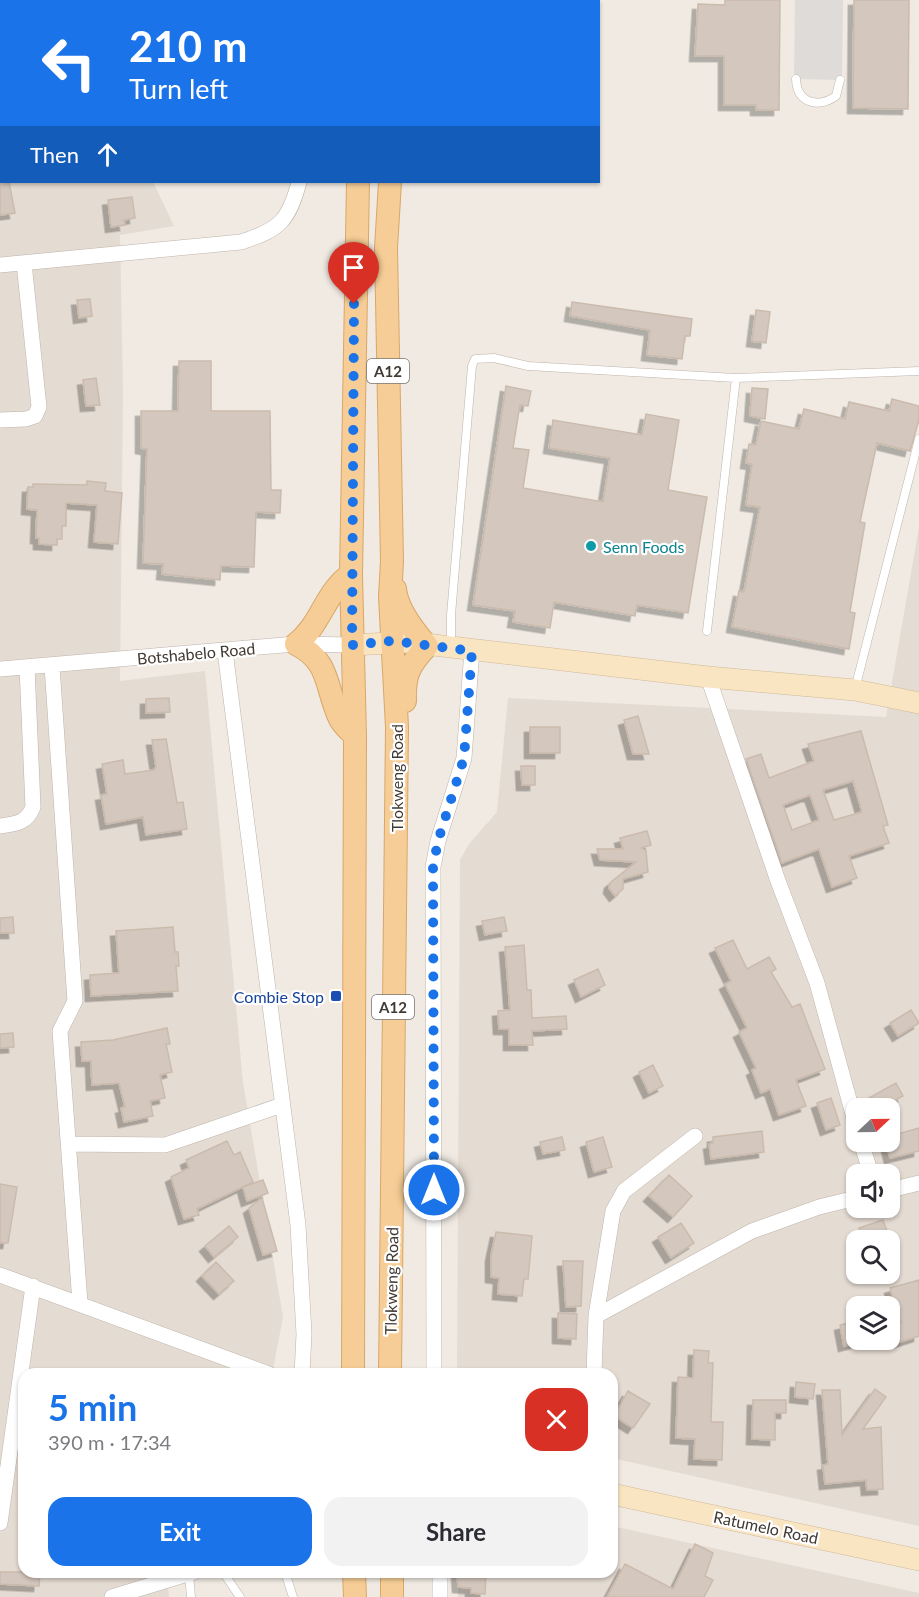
<!DOCTYPE html>
<meta charset="utf-8">
<style>
:root{--surface:#fff;--page:#f2f2f3;--text:#2b2b33;--muted:#7c7c81;--accent:#1a73e8}
body{margin:0;font-family:Lato,sans-serif;background:var(--page);color:var(--text);height:100vh;display:flex;flex-direction:column;font-size:22px;white-space:nowrap}
*{box-sizing:border-box;margin:0}
p{font-size:20px;color:var(--muted)}
.icon{flex:none;width:33px;height:33px;fill:none;stroke:currentColor;stroke-width:2;stroke-linecap:round;stroke-linejoin:round}
.map{position:relative;flex:1;overflow:hidden}
.drawer{position:absolute;left:18px;top:1368px;width:600px;height:210px;display:flex;flex-direction:column;background:var(--surface);border-radius:18px;box-shadow:0 2px 4px #0004}
.drawer>*{flex:none}
.hud{position:absolute;left:0px;top:0px;width:600px;height:183px;box-shadow:0 2px 4px #0004;background:#1a73e8;color:#fff;overflow:hidden}
.needle{width:39px;rotate:68deg}
.fabs{position:absolute;left:846px;top:1098px;display:grid;gap:12px}
.fabs a{display:grid;place-items:center;width:54px;height:54px;border-radius:12px;background:var(--surface);box-shadow:0 2px 4px #0004;font-size:30px}
.pin{position:absolute;display:grid;place-items:center;width:51px;height:51px;color:#fff;margin:-62px -26px;border-radius:50% 50% 50% 0;rotate:-45deg;box-shadow:0 0 6px #0007}
.pin .icon{rotate:45deg}
.me{position:absolute;width:66px;margin:-33px;rotate:0deg;stroke-linejoin:round;filter:drop-shadow(0 0 4px #0008)}
.turn{display:flex;align-items:center;gap:21px;height:126px;padding:0 30px;font-size:27px}
.turn .icon{width:78px;height:78px;stroke-width:2.5}
.turn b{display:block;font-size:42px;line-height:51px}
.then{display:flex;align-items:center;height:57px;padding:0 30px;background:#0003;gap:12px;font-size:22px}
.round{display:grid;place-items:center;flex:none;width:63px;height:63px;border-radius:18px;background:var(--page)}
.head{display:flex;align-items:center;justify-content:space-between;height:102px;padding:0 30px}
h1{font-size:36px;font-weight:700;line-height:45px;color:var(--accent)}
.button{display:flex;gap:12px;margin-top:auto;padding:12px 30px}
.button a{flex:1;height:69px;border-radius:18px;background:var(--accent);color:#fff;font-size:24px;font-weight:700;line-height:69px;text-align:center}
.button a+a{background:var(--page);color:var(--text)}
.map>svg:first-child{display:block}
.residential{fill:#e4dbd2;fill-rule:evenodd}
.parking{fill:#dedbd8}
.building{fill:#d4c7bd;stroke:#cbbbad;stroke-width:1.5;fill-rule:evenodd;filter:url(#shadow)}
.lines{fill:none;stroke-linecap:round;stroke-linejoin:round}
.lane-casing{stroke:#beb4aa;stroke-width:9}
.street-casing{stroke:#beb4aa;stroke-width:16}
.secondary-casing{stroke:#d0b998;stroke-width:22}
.primary-casing{stroke:#d9a768;stroke-width:24}
.lane{stroke:#fff;stroke-width:8}
.street{stroke:#fff;stroke-width:15}
.secondary{stroke:#fae5c3;stroke-width:21}
.primary{stroke:#f6cd96;stroke-width:22}
.route{stroke:#1a73e8;stroke-width:10;stroke-dasharray:0 18}
.culture-dot{fill:#0f9aa8;stroke:#fff;stroke-width:2}
.transit-dot{fill:#1a4fb4;stroke:#fff;stroke-width:2}
.labels{text-anchor:middle;dominant-baseline:central;stroke-width:4.5;stroke-linejoin:round;paint-order:stroke}
.shield{fill:#fff;stroke:#7a7571;stroke-width:1.5}
.shield-label{font-size:15px;font-weight:bold;fill:#413a34}
.culture-label{font-size:16px;fill:#0d838f;stroke:#fff;text-anchor:start}
.street-label{font-size:16px;fill:#413a34;stroke:#fff}
.transit-label{font-size:16px;fill:#164399;stroke:#fff;text-anchor:end}
</style>
<div class="map">
<svg width="919" height="1597" viewBox="0 0 919 1597">
<defs>
<filter id="shadow"><feDropShadow dx="-5.5" dy="5.5" stdDeviation="0" flood-color="#0004"/></filter>
</defs>
<rect width="100%" height="100%" fill="#f0eae3"/>
<path class="residential" d="M0,156L2,182H153L174,226L120,235L123,391L120,681L205,671L243,1083L283,1317L272,1374H24V1572H167L169,1597H0Z
M919,527V1526L612,1458V1374H457L460,860L469,844L497,812L508,698L886,717ZM856,1108H890V1142H856ZM856,1174H890V1208H856ZM856,1240H890V1274H856ZM856,1306H890V1340H856Z
M612,1526L919,1593V1597H458V1572H612Z"/>
<path class="parking" d="M795,0H843L842,80L794,79Z"/>
<path class="building" d="M725,0H780L779,110H756V105H724V56H695L698,4L725,5Z
M854,0H909L908,109L853,108Z
M0,169L2,182H9L15,213L0,215Z
M132,197L135,218L124,220L125,225L111,227L108,200Z
M90,299L92,316L79,318L77,300Z
M572,302L692,319L690,336H685L682,359L647,355L650,330L570,316Z
M756,310L770,312L766,343L752,341Z
M179,361H211V411H270L271,490H281L280,513L256,512L254,567L221,566L220,580L162,574L163,564L143,563L147,449L141,448V411H178Z
M96,378L100,405L86,406L83,380Z
M506,386L531,391L528,406L520,405L513,448L529,450L523,488L603,502L610,458L549,448L553,420L642,435L646,414L679,420L668,490L707,497L688,613L637,605L635,616L554,602L550,628L513,622L515,611L473,605Z
M752,388L768,389L765,419L750,416Z
M892,399L919,406V420L910,451L877,443L860,522L865,523L850,612L855,613L849,649L732,627L739,591L744,592L760,507L746,505L752,464L746,463L749,444L756,445L761,421L799,429L804,409L845,419L849,402L889,411Z
M87,481L106,483L105,491L122,493L118,544L94,542L97,505L66,503V526H62V539H57V545L39,544V538H36L37,510L27,509L28,487H33V484L87,485Z
M169,698L170,712L146,713V699Z
M638,716L649,754H633L624,720Z
M530,727H560V753H530Z
M861,731L888,825L883,826L889,843L849,856L857,878L832,887L819,849L782,863L746,759L761,754L769,778L814,761L808,744ZM853,781L862,812L834,820L823,790ZM810,795L819,820L792,830L783,805Z
M166,739L177,803L183,802L187,829L146,835L143,817L106,824L101,795L107,794L102,764L123,760L125,774L154,770L156,767L152,740Z
M521,766H535V785H522Z
M647,831L651,845L641,848L646,851L648,872L623,879V889L615,896L609,888L610,883L636,862L600,860L597,849H623L620,838Z
M13,917L14,933H0V918Z
M504,917L507,931L485,935L482,921Z
M173,927L175,952H178L179,966H176L178,991L91,996L90,975L119,973L116,931Z
M733,940L747,969L769,957L776,969L771,972L792,1007L800,1004L825,1069L796,1080L806,1106L779,1115L770,1089L761,1093L752,1070L756,1068L739,1032L747,1028L725,984L731,981L715,948Z
M524,945L527,990H531L532,1018L566,1016L567,1029L532,1031L533,1045H509V1029H499L498,1011L510,1010L505,947Z
M598,969L605,985L581,997L574,980Z
M911,1010L919,1023L898,1036L890,1023Z
M167,1028L170,1044H166L172,1072L160,1075L165,1098L150,1101L153,1116L124,1122L121,1108L125,1107L119,1083L92,1085L91,1061H82L81,1042L113,1040Z
M13,1033L14,1047L0,1048V1034Z
M653,1065L663,1086L649,1093L639,1072Z
M896,1083L903,1096L881,1108H873L867,1099Z
M831,1098L840,1125L826,1130L817,1103Z
M919,1128V1151L890,1158L886,1142H890V1136Z
M762,1131L764,1152L711,1159L709,1144L713,1143V1137Z
M562,1137L565,1150L543,1154L540,1142Z
M603,1137L612,1167L594,1172L586,1142Z
M227,1141L234,1155L240,1152L253,1182L197,1209L199,1215L184,1219L171,1177L189,1168L186,1160Z
M669,1175L692,1196L673,1217L649,1196Z
M263,1180L268,1193L247,1201L243,1187Z
M0,1184L17,1187L8,1243H0Z
M262,1198L277,1251L263,1255L249,1208Z
M883,1220L890,1240H863L859,1228Z
M681,1223L694,1243L671,1258L658,1237Z
M229,1226L238,1237L214,1257L205,1246Z
M496,1232L532,1236L528,1279H524L522,1296L498,1294L499,1278L491,1277V1256Z
M563,1261H583L581,1306L566,1307Z
M216,1262L234,1281L219,1294L202,1276Z
M919,1280V1336L900,1342L894,1325L901,1323L890,1288Z
M558,1313L577,1314L576,1339L558,1338Z
M856,1321V1343L844,1346L840,1325Z
M694,1350L709,1351L708,1363H713L711,1422H723L722,1460L694,1459L695,1439L676,1438L678,1377L693,1378Z
M796,1382L815,1384L813,1399L795,1397Z
M875,1389L886,1397L863,1429L881,1427L883,1489L867,1490L866,1480L825,1484L823,1465L828,1464L822,1390H840L842,1435Z
M628,1391L650,1404L633,1428L614,1416Z
M753,1400H786V1413H775V1440L752,1439Z
M695,1544L713,1553L705,1576L713,1580L704,1597H607L625,1564L673,1589Z
M0,1572H40L39,1586L0,1584Z
M457,1572H486L485,1594L471,1593V1588L458,1587Z"/>
<g class="lines">
<g class="lane-casing">
<path id="lane" d="M441,2V0
M796,79C797,104 819,108 836,96L840,80
M707,631L736,378
M451,644V615L472,366L475,359L494,358L528,366L736,378L919,371
M855,689L919,439
M223,1572L240,1597
M285,1572L293,1597
M189,1573L191,1597"/>
</g>
<g class="street-casing">
<path id="street" d="M311,2V0
M0,265L241,242C279,230 289,221 299,182
M0,420L26,419L35,416L39,407L24,263
M225,651L298,1225L304,1334L302,1374
M52,666L75,1001L60,1031L80,1303
M0,669L296,644L352,645
M708,677L778,881L817,983L856,1125
M0,826C16,824 27,823 33,807L27,667
M861,1142L871,1174
M70,1144L165,1145L282,1105
M890,1190L919,1183
M0,1275L269,1374
M596,1316L613,1211L624,1191L695,1136
M434,1374L433,867L438,841L464,758L472,650
M594,1374L596,1316L752,1231L819,1207L856,1198
M0,1523L33,1286
M440,1572V1597
M112,1597L194,1572"/>
</g>
<g class="secondary-casing">
<path id="secondary" d="M352,645L408,642L708,677L855,690L919,703
M612,1494L919,1560"/>
</g>
<g class="primary-casing">
<path id="primary" d="M367,2V0
M399,2V0
M390,182L386,248L392,561L390,597L397,727L390,1374
M351,574C325,592 321,625 296,644C331,661 325,688 340,719C343,725 350,731 355,736
M395,589C397,610 414,631 427,646C409,665 404,675 405,701
M353,1374L355,736L351,574L358,182
M354,1572L355,1597
M392,1572V1597"/>
</g>
<use href="#lane" class="lane"/>
<use href="#street" class="street"/>
<use href="#secondary" class="secondary"/>
<use href="#primary" class="primary"/>
</g>
<g class="lines">
<path class="route" d="M354,304L352,645L392,641L472,651L464,758L438,841L433,867L434,1190"/>
</g>
<circle class="culture-dot" cx="591" cy="546" r="6"/>
<rect class="transit-dot" x="330" y="990" width="12" height="12" rx="3"/>
<g class="labels">
<g class="shield">
<rect x="367" y="359" width="42" height="24" rx="4.5"/>
<rect x="372" y="995" width="42" height="24" rx="4.5"/>
</g>
<g class="shield-label">
<text x="388" y="371">A12</text>
<text x="393" y="1007">A12</text>
</g>
<g class="culture-label">
<text x="603" y="546">Senn Foods</text>
</g>
<g class="street-label">
<text transform="translate(196 653) rotate(-5)">Botshabelo Road</text>
<text transform="translate(396 778) rotate(-90)">Tlokweng Road</text>
<text transform="translate(391 1281) rotate(-89)">Tlokweng Road</text>
<text transform="translate(766 1527) rotate(12)">Ratumelo Road</text>
</g>
<g class="transit-label">
<text x="324" y="996">Combie Stop</text>
</g>
</g>
</svg>
<div class="fabs">
<a><svg class="needle" viewBox="-14 -14 28 28"><path d="M0-13l5 13h-10z" fill="#e53935"/><path d="M0 13l5-13h-10z" fill="#7c7c81"/></svg></a>
<a><svg class="icon" aria-label="sound" viewBox="0 0 24 24"><path d="M4 9h4l5-4v14l-5-4H4zM17 9q2 3 0 6"/></svg></a>
<a><svg class="icon" aria-label="search" viewBox="0 0 24 24"><circle cx="10" cy="10" r="6"/><path d="M15 15l6 6"/></svg></a>
<a><svg class="icon" aria-label="layers" viewBox="0 0 24 24"><path d="M12 4l9 5-9 5-9-5zM3 14l9 5 9-5"/></svg></a>
</div>
<div class="pin" style="left:354px;top:304px;background:#d93025"><svg class="icon" aria-label="arrive" viewBox="0 0 24 24"><path d="M6 21V4h12l-3 4 3 4H6"/></svg></div>
<svg class="me" style="left:434px;top:1190px" viewBox="-20 -20 40 40"><circle r="17" fill="#1a73e8" stroke="#fff" stroke-width="3"/><path d="M0-11L8 9 0 5-8 9z" fill="#fff"/></svg>
<div class="hud">
<div class="turn"><svg class="icon" aria-label="left" viewBox="0 0 24 24"><path d="M17 20v-9H6M10 6l-5 5 5 5"/></svg><div><b>210 m</b>Turn left</div></div>
<div class="then">Then<svg class="icon" aria-label="ahead" viewBox="0 0 24 24"><path d="M12 20V5M6 11l6-6 6 6"/></svg></div>
</div>
<section class="drawer">
<div class="head"><div><h1>5 min</h1><p>390 m · 17:34</p></div><a class="round" style="background:#d93025;color:#fff"><svg class="icon" aria-label="close" viewBox="0 0 24 24"><path d="M6 6l12 12M18 6L6 18"/></svg></a></div>
<div class="button"><a>Exit</a><a>Share</a></div>
</section>
</div>
